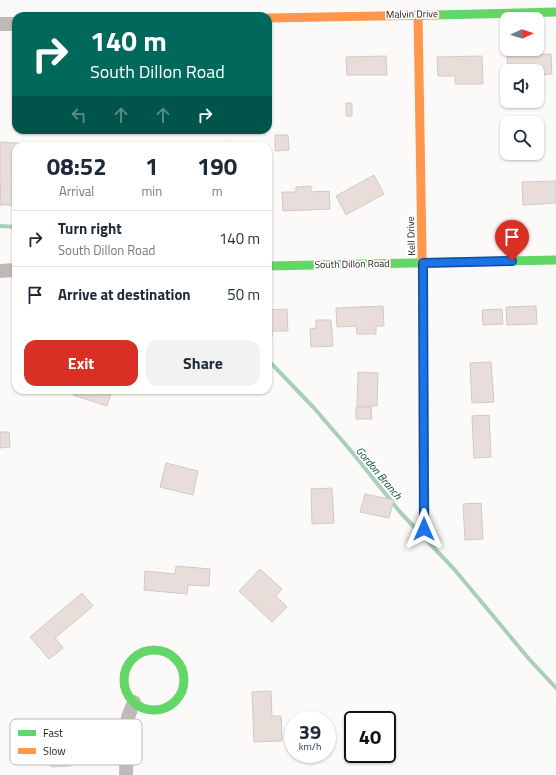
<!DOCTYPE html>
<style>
:root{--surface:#fff;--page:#f2f2f3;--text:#1f2937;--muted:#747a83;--line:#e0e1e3;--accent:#d93025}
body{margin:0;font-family:"Titillium Web",sans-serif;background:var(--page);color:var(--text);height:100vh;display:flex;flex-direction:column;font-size:15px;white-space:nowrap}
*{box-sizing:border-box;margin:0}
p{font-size:13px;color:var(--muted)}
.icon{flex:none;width:22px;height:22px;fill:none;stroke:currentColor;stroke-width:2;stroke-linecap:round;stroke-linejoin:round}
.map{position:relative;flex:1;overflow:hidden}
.sheet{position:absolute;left:12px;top:142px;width:260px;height:252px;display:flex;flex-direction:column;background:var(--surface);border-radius:12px;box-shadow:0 1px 3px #0004}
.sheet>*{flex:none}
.banner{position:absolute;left:12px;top:12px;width:260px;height:122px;border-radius:12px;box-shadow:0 1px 3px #0004;background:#00695c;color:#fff;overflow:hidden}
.needle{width:26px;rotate:87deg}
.controls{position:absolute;left:500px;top:12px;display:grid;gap:8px}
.controls a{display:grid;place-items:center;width:44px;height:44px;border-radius:8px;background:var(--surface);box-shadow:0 1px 3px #0004;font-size:20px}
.speed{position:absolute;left:284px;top:711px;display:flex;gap:8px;font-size:20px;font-weight:700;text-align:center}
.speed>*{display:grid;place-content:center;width:52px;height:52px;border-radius:50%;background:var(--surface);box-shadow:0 1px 3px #0004;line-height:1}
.speed small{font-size:10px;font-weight:400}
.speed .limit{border:2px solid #111;border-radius:6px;background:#fff;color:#111}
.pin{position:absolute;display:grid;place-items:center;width:34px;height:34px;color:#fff;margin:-41px -17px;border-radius:50% 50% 50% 0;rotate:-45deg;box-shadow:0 0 4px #0007}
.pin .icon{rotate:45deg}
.me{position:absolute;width:44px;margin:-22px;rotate:0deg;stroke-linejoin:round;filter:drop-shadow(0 0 3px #0008)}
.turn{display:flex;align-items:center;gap:14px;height:84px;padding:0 12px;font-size:18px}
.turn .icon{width:52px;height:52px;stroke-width:2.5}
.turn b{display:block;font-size:28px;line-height:34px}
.lanes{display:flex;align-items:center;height:38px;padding:0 12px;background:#0003;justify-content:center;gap:20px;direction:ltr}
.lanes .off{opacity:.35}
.eta{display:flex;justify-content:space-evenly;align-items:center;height:68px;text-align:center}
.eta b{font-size:24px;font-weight:700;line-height:28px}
.action{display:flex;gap:8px;margin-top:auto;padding:8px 12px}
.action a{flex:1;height:46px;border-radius:12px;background:var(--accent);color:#fff;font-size:16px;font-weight:700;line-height:46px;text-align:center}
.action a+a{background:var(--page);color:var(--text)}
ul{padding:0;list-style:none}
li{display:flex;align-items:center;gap:12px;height:56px;padding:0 12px;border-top:1px solid var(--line)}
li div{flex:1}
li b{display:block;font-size:15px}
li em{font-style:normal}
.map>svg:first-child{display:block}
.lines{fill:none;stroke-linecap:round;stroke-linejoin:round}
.stream{stroke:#a9cfb9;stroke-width:4}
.building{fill:#e9ddda;stroke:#cecac9}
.street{stroke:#c0b9b8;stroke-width:14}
.fast{stroke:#63d668;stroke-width:9}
.slow{stroke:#ff974d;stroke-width:9}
.route-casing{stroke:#114b97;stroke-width:10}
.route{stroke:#1a73e8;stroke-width:7}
.labels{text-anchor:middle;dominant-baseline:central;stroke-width:3.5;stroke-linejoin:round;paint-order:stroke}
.street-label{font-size:10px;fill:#1d1716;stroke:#fff}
.water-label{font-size:11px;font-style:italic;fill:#064e31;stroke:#fff}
.key{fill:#fff;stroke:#bbb9b9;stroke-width:1}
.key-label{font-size:11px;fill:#1d1716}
</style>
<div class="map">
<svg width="556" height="775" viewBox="0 0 556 775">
<rect width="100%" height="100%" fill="#fcfaf9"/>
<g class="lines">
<path class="stream" d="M0,226L16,227
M268,360L314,408L352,452L400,512L454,569L529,659L556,688"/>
</g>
<path class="building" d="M551,54L552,74L537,75V71H508L507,56Z
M386,56L387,75H347L346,57Z
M482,56L483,84H455V76H438L437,57Z
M346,103H352V116H346Z
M275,135H288L289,150L275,151Z
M0,142L32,144V146H16L13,188L16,189V205H0L1,175H0Z
M230,142V146H215V143Z
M374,175L384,194L346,215L336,196Z
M556,181V203L523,205L522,182Z
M311,186V192L329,191L330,209L283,211L282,192H296V187Z
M268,193H271V211H268Z
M383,306L384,326H376V334H357L356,326L337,327L336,308Z
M536,306L537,324L507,325L506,307Z
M287,309L288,331H272V337H268V310Z
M502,309L503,324L483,325L482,310Z
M316,320H331L333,346L311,347L310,329L316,328Z
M491,362L494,402L472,403L470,363Z
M358,372L378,373L377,406H357Z
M75,390H112L107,406L73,395Z
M356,407H371L372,419H356Z
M489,415L491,457L474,458L472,416Z
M0,432H9L10,447L0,448Z
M166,463L198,471L193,495L160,487Z
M332,488L334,523L312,524L311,489Z
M365,494L394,500L389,518L360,512Z
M481,503L483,539L465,540L463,504Z
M176,566L210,569L209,586L188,585L187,594L144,590L145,571L175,574Z
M260,569L282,589L276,596L287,607L272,622L239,591Z
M82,593L93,606L55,638L63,648L49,659L30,637Z
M271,691L272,716H281L282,741L254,742L252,692Z
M69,733L71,766L51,767L50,734Z"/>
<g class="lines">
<path class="street" d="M0,24H16
M0,271L16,270
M126,775L128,717L134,702"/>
<path class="fast" d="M436,15L556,12
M268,266L556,260
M423,312L425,529
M124 680a30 30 0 1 1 60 0a30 30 0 1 1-60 0Z"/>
<path class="slow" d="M418,14L423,312
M268,18L436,15"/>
</g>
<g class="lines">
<g class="route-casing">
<path id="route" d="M424,529L423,263L512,261"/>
</g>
<use href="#route" class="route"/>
</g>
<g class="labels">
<g class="street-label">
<text transform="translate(412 14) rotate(-1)">Malvin Drive</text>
<text transform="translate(411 236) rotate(-92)">Kell Drive</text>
<text transform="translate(352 264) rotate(-1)">South Dillon Road</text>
</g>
<g class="water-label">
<text transform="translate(379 473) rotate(50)">Gordon Branch</text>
</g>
</g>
<rect x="10" y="719" width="132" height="46" rx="6" class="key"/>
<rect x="18" y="730" width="18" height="6" fill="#63d668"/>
<rect x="18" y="748" width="18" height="6" fill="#ff974d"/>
<g class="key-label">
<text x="43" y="737">Fast</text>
<text x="43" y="755">Slow</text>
</g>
</svg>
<div class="controls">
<a><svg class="needle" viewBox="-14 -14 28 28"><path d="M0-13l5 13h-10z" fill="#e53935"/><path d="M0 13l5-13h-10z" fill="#747a83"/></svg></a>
<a><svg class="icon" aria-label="sound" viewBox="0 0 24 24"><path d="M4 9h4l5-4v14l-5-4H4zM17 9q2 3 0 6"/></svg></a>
<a><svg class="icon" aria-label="search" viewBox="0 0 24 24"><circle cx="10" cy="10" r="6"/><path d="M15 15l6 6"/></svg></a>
</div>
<div class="speed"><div>39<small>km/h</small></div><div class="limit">40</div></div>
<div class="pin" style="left:512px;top:261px;background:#d93025"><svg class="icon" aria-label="arrive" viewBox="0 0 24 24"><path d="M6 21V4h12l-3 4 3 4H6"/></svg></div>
<svg class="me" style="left:424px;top:529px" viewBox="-20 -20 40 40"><path d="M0-17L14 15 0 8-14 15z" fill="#1a73e8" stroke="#fff" stroke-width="4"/></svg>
<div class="banner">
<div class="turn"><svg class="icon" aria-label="right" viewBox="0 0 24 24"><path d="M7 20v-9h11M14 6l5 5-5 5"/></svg><div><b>140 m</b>South Dillon Road</div></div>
<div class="lanes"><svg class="icon off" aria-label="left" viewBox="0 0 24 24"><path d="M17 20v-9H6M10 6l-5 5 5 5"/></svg><svg class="icon off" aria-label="ahead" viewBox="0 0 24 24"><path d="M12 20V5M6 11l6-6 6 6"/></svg><svg class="icon off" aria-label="ahead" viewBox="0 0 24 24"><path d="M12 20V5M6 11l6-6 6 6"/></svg><svg class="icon" aria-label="right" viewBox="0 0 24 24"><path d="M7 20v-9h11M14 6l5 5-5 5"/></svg></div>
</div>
<section class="sheet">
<div class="eta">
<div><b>08:52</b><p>Arrival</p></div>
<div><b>1</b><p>min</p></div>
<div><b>190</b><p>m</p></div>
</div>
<ul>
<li><svg class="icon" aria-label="right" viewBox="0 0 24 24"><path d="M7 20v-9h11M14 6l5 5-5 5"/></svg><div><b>Turn right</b><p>South Dillon Road</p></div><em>140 m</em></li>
<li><svg class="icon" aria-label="arrive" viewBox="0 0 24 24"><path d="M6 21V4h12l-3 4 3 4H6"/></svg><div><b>Arrive at destination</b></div><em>50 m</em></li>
</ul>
<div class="action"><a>Exit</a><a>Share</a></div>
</section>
</div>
